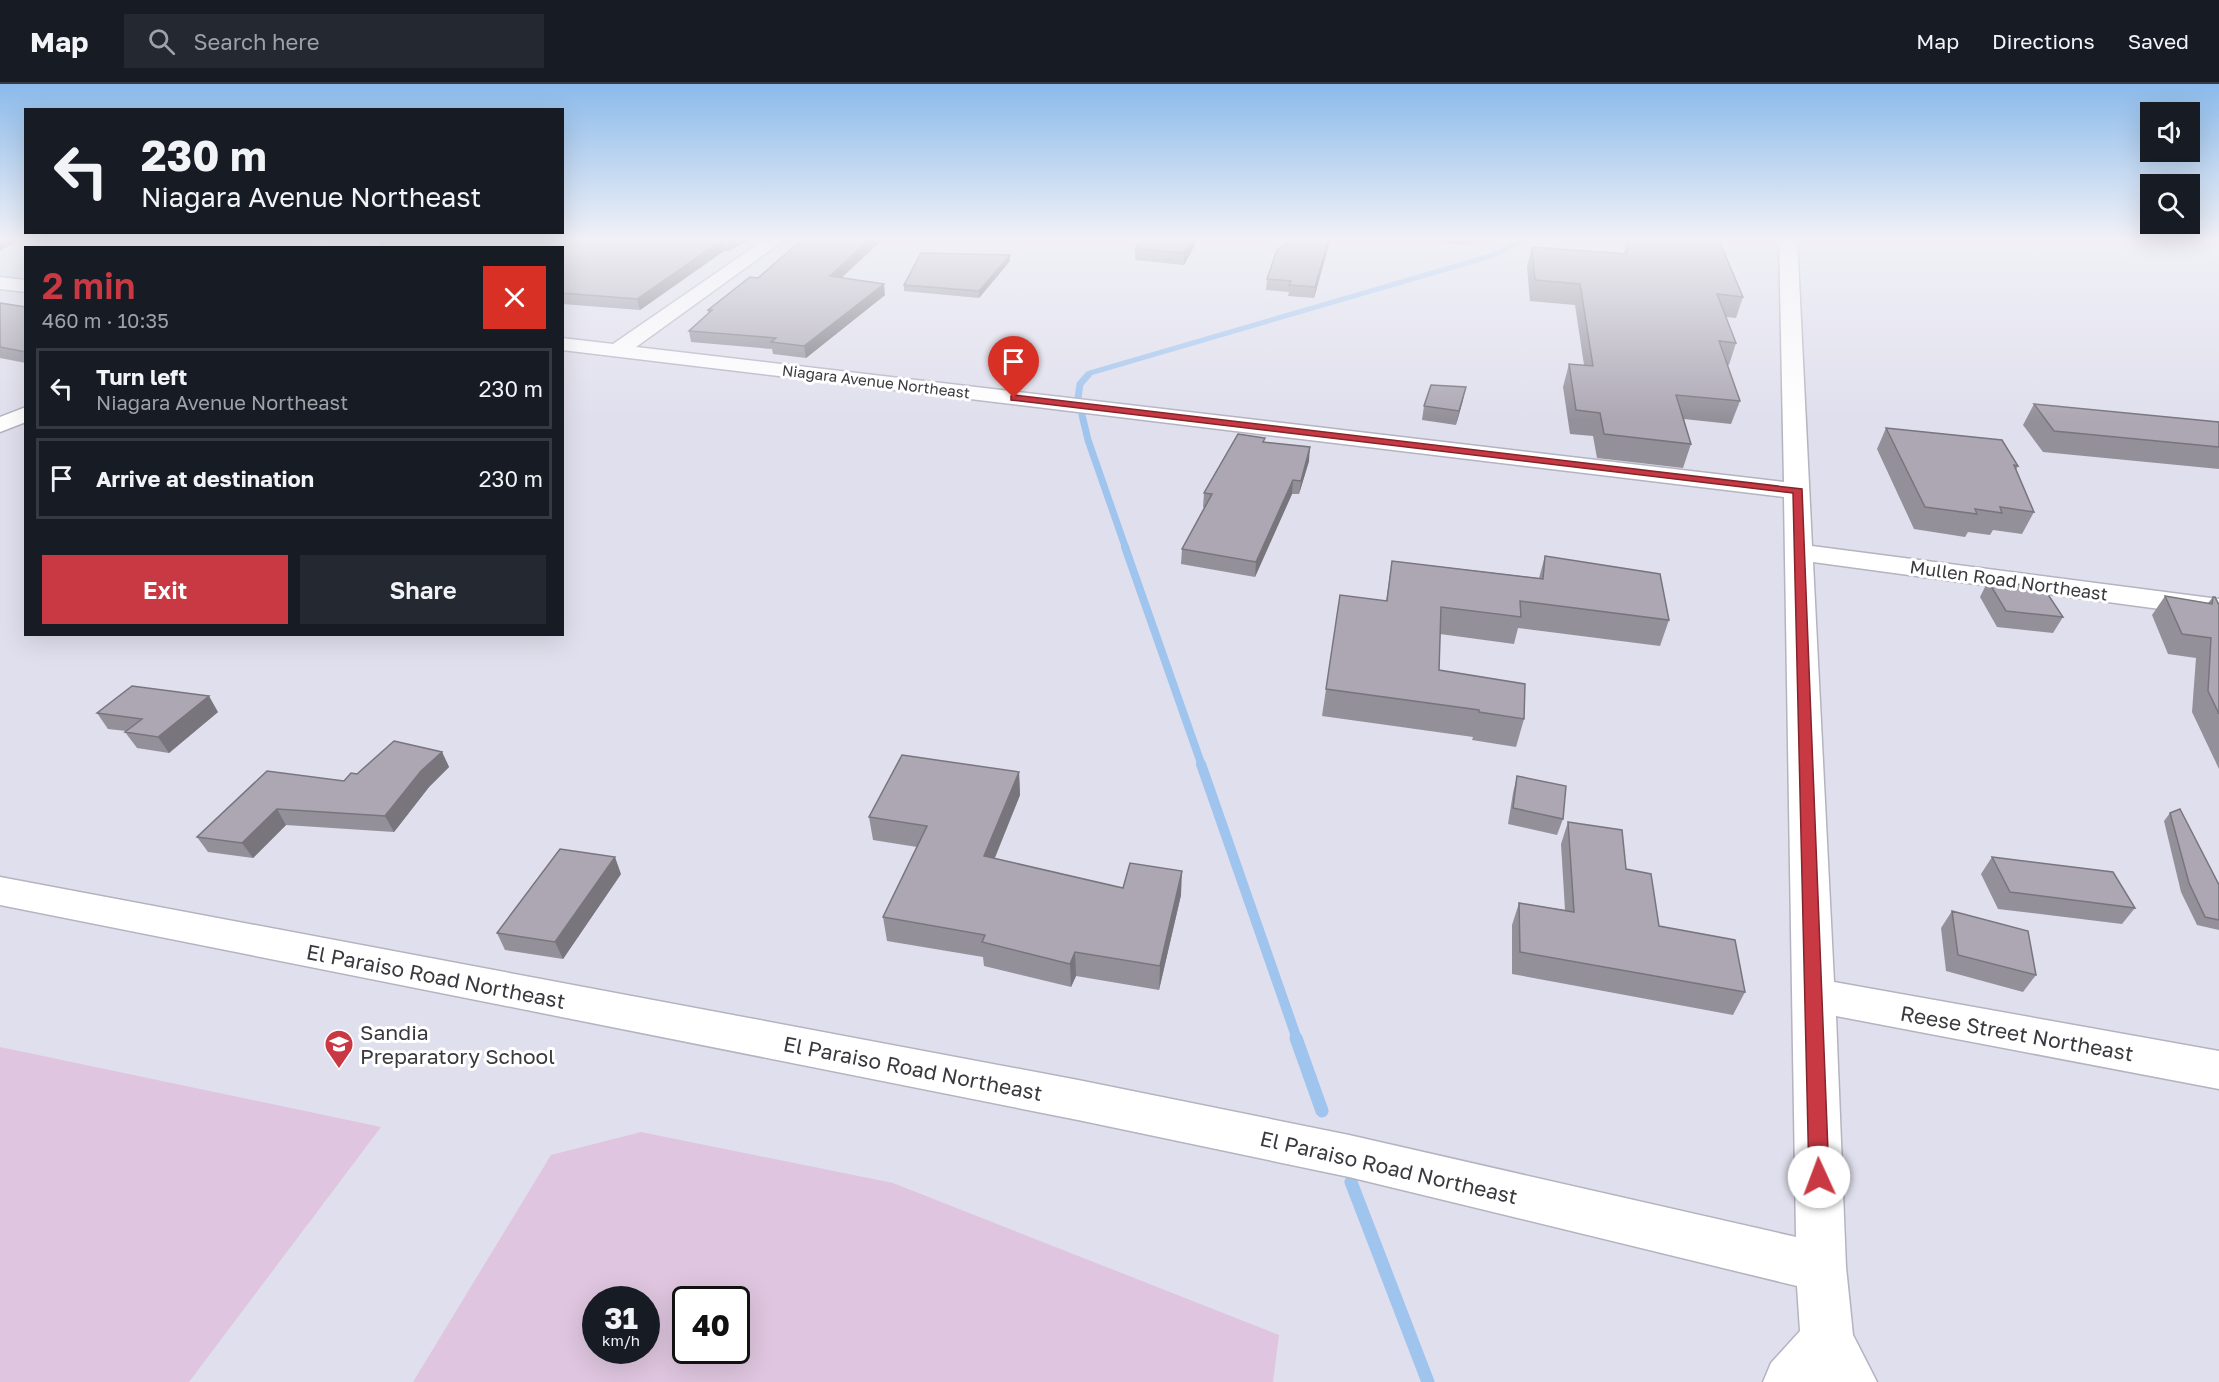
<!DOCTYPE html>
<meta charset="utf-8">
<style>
:root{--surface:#171b24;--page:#242831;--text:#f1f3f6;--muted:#9ea1a6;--line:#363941;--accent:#c93943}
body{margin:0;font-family:"Golos Text",sans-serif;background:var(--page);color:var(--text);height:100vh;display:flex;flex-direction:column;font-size:22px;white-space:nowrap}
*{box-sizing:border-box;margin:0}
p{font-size:20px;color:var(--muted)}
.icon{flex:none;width:33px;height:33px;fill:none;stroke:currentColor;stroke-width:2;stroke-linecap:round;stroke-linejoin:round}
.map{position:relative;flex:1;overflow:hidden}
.panel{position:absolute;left:24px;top:162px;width:540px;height:390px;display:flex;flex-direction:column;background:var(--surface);border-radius:0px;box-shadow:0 6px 24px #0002}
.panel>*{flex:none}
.banner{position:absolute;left:24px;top:24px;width:540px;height:126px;border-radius:0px;box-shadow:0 6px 24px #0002;background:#171b24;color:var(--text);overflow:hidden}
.buttons{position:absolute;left:2140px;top:18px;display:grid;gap:12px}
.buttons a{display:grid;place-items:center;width:60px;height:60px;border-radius:0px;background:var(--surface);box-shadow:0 6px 24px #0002;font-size:30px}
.speed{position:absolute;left:582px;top:1202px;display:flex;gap:12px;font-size:30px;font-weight:700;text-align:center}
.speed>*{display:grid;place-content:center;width:78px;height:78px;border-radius:50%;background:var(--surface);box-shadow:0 6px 24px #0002;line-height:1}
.speed small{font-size:15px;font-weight:400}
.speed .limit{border:3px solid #111;border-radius:9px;background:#fff;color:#111}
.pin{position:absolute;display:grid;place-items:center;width:51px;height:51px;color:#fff;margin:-62px -26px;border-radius:50% 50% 50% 0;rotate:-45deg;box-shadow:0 0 6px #0007}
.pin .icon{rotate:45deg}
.me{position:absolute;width:66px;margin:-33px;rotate:358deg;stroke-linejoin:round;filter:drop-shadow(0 0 4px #0008)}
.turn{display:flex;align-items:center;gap:21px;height:126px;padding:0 18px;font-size:27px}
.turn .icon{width:78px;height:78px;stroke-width:2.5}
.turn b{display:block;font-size:42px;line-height:51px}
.round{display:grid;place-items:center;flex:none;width:63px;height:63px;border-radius:0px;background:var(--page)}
.headline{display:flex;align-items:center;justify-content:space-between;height:102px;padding:0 18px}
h1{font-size:36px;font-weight:600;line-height:45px;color:var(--accent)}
.cta{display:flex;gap:12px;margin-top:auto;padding:12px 18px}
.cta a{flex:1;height:69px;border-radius:0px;background:var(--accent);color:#fff;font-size:24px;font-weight:600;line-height:69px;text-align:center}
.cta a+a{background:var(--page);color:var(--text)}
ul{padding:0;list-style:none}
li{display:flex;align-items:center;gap:18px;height:81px;margin:0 12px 9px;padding:0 6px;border:3px solid var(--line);border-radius:0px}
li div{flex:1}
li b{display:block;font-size:22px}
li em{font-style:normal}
header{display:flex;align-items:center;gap:36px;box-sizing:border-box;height:84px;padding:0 30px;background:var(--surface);border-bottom:2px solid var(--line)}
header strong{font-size:28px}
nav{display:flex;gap:33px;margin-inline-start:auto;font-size:21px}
.search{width:420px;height:54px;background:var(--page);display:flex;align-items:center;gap:15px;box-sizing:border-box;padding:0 21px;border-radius:0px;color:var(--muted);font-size:22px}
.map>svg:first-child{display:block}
.green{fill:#dfc5df;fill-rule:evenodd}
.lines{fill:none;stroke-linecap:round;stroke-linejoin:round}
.stream-far4{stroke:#9fc4ee;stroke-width:5}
.stream-far3{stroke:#9fc4ee;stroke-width:7}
.stream-far2{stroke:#9fc4ee;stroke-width:8}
.stream-far1{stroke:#9fc4ee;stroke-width:10}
.stream{stroke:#9fc4ee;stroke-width:13}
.minor-casing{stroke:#b4b3c0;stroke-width:3}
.minor{fill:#fff;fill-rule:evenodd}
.wall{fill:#94909a}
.shaded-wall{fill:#78757d}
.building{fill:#aca7b3;stroke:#78757d;stroke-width:1.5}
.route{fill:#c93943;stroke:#83252c;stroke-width:1.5}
.labels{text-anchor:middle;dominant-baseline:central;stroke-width:6;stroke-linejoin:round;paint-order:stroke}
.far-street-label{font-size:15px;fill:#39393e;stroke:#fff}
.street-label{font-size:18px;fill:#39393e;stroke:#fff}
.near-street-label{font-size:21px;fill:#39393e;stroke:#fff}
.near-poi-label{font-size:21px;fill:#39393e;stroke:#fff;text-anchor:start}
</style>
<header>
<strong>Map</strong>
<div class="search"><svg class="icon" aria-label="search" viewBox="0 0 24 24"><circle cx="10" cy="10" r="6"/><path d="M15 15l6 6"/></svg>Search here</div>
<nav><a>Map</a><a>Directions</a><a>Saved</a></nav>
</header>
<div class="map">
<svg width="2219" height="1298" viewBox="0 0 2219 1298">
<rect width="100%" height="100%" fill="#e0dfed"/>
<path class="green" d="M0,963L381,1043L189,1298H0Z
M641,1048L893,1099L1279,1251L1273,1298H413L551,1071ZM596,1215H646V1266H596ZM686,1215H736V1266H686Z"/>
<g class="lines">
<path class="stream-far4" d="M1086,292L1090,289L1494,171L1516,160L1519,154"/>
<path class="stream-far3" d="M1078,314L1080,300L1088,291
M1082,331L1088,356L1126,465"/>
<path class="stream-far2" d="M1125,463L1202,682"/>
<path class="stream-far1" d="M1201,680L1297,955"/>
<path class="stream" d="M1296,954L1322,1027
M1351,1098L1428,1298"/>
<g class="minor-casing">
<path id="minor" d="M319,154H342L328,164H305Z
M767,154H787L636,263L1784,398L1779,154H1797L1812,462L2219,515V533L1813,478L1834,898L2219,967V1005L1836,932L1846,1183L1853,1251L1877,1298H1763L1771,1279L1800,1247L1797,1202L1349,1093L1078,1036L0,821V793L1078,996L1349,1051L1796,1153L1784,413L562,266V254L613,260Z
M0,193L26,196V208L0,205Z
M26,323V338L0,348V333Z"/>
</g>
<use href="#minor" class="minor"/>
</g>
<path class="wall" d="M377,154H517L516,155L750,154L730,167H724L640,226L562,220V164H382Z
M1199,154L1184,181L1135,176V165Z
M1419,154H1472L1470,161L1419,157Z
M1626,154H1718L1743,213L1736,234L1726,233L1736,259L1729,281H1727L1740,317L1731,340L1684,335L1691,360L1683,384L1597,374L1593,352L1570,350L1563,303L1569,280L1584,281L1575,221L1530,217L1527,183L1532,163L1624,170Z
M1330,157L1314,214L1288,212L1289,208L1266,206L1267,195Z
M1010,171V177L979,214L904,207V201Z
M842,193L885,211L806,274L773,270L772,265L691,258L689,247L708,230V226L758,194Z
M0,219L26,223V279L0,274Z
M1463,316L1456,341L1422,336L1424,322Z
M2034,320L2219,338V385L2043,368L2023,341Z
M1886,344L2018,382L2016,386L2034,428L2022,450L1993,446L1990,451L1968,448L1965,453L1914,445L1877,365Z
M1265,358L1309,377L1299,410H1292L1255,493L1181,480L1182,465L1205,424L1203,423L1204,409Z
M1545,472L1669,536L1660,562L1518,544L1514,560L1440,550L1439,586L1524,635L1516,663L1472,656L1473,653L1322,632L1340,511L1386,517L1392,477L1539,494Z
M1988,497L2063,533L2053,549L1997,543L1980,513Z
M2165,512L2208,519L2213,513L2219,521V685L2192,628L2196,574L2168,570L2152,531Z
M218,628L169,669L137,664L125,648L126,647L108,645L97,629Z
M442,668L449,683L429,703L394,748L286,741L253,774L208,768L197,753L344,697L357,690Z
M1019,688L1020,711L995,774L1123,804L1181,811L1159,906L1076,892L1071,903L984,882L983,873L887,857L883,833L917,763L873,756L869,733Z
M1517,692L1563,735L1557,751L1508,740L1513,709Z
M2170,729L2219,801V846L2197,841L2181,808L2164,737Z
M1568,738L1626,785L1659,842L1745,908L1733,931L1512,890V841L1519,819L1565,826L1561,760Z
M1992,773L2135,824L2122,840L1998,825L1981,790Z
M621,790L563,875L505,866L497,849Z
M1952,827L2036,891L2023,908L1946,887L1941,844Z"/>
<path class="shaded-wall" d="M9,154H22L0,167V159Z
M731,154H750L730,167L728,156Z
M871,154H884L832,203L830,192Z
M1193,154H1199L1184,181V169Z
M1329,154H1333L1330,157L1314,214L1315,203Z
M722,156L724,167L640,226L637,215Z
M1010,171V177L979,214V207Z
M884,200L885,211L806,274L804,262Z
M1466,303L1463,316L1456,341L1459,327Z
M1310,363L1309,377L1299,410L1301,397Z
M1293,396L1292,410L1255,493L1256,478Z
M209,612L218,628L169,669L158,653Z
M442,668L449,683L429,703L394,748L385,732L421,687Z
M1019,688L1020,711L986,795L984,772Z
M277,725L286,741L253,774L242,759Z
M615,773L621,790L563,875L555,858Z
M1182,787L1181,811L1159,906L1160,882Z
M1075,868L1076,892L1071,903L1070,880Z"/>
<path class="building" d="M0,154H9L0,159Z
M379,154H504L505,155L731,154L728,156H722L637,215L562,209V164H383Z
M804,154H871L830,192L884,200L804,262L771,258L776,254L689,247L712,226H708L750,193L758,194Z
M1143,154H1193L1184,169L1135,165Z
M1294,154H1329L1315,203L1289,201L1291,197L1267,195L1277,166Z
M1629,154H1718L1743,213L1717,210L1736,259L1719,257L1740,317L1676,311L1691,360L1604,350L1600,329L1576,326L1569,280L1593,282L1580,200L1535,196L1532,163L1627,170Z
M921,169L1010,171L979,207L904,201Z
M0,219L26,223V268L0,263Z
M1431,301L1466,303L1459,327L1424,322Z
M2034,320L2219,338V363L2054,347Z
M1886,344L2002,356L2018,382L2014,381L2034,428L2000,423L2002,429L1975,425L1977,430L1925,423Z
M1238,350L1265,354L1263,358L1310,363L1301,397L1293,396L1256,478L1182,465L1212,410L1204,409Z
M1545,472L1660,490L1669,536L1520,517L1521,533L1441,523L1439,586L1525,600L1524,635L1479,628V626L1326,605L1340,511L1387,517L1392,477L1543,495Z
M1988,497L2043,503L2063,533L2006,527Z
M2165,512L2212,520L2213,513H2215L2219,521V630L2208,607L2211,554L2182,550Z
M132,602L209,612L158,653L125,648L142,635L97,629Z
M394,657L442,668L421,687L385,732L277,725L242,759L197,753L267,687L344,697L351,689L357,690Z
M902,671L1019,688L984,772L1123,804L1130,779L1182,787L1160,882L1075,868L1070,880L982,858L985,851L883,833L927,742L869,733Z
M1517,692L1566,702L1563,735L1513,724Z
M2180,725L2219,801V836L2205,833L2189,799L2170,729Z
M1568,738L1622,746L1626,785L1651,790L1659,842L1735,856L1745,908L1520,868L1519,819L1574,828Z
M560,765L615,773L555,858L497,849Z
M1992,773L2113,788L2135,824L2010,808Z
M1952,827L2028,847L2036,891L1958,871Z"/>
<linearGradient id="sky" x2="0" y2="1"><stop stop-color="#8bbaea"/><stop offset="0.46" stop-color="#f1f1f7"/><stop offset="1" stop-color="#f1f1f7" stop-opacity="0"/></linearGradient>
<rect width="2219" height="336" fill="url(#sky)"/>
<path class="route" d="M1014,311L1802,405L1829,1093L1826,1099L1819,1102L1812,1099L1809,1093L1793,409L1011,316V312Z"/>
<defs>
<g id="school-pin" transform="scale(1.5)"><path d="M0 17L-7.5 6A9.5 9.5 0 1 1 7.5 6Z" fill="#c93943" stroke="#fff"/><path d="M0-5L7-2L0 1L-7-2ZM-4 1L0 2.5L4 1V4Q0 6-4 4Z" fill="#fff"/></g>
</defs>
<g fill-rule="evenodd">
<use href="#school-pin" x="339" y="960"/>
</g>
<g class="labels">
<g class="far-street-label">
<text transform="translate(876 297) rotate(7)">Niagara Avenue Northeast</text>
</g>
<g class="street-label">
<text transform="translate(2009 496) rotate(8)">Mullen Road Northeast</text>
</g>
<g class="near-street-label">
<text transform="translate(436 892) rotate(11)">El Paraiso Road Northeast</text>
<text transform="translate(2017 949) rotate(10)">Reese Street Northeast</text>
<text transform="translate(913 984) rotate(11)">El Paraiso Road Northeast</text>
<text transform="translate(1389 1083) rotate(13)">El Paraiso Road Northeast</text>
</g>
<g class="near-poi-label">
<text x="360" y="948">Sandia<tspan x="360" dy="24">Preparatory School</tspan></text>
</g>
</g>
</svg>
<div class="buttons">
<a><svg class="icon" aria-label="sound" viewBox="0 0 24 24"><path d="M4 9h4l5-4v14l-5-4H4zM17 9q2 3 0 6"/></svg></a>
<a><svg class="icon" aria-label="search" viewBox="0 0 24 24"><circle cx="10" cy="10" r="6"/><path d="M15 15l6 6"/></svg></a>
</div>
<div class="speed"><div>31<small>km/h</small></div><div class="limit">40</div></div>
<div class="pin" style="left:1014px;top:314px;background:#d93025"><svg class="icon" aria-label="arrive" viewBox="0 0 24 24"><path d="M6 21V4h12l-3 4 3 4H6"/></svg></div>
<svg class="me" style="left:1819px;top:1093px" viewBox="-20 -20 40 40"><circle r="19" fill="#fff"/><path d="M0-13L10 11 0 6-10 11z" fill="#c93943"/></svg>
<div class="banner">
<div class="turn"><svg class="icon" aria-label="left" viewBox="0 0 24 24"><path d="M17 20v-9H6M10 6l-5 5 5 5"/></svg><div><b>230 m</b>Niagara Avenue Northeast</div></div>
</div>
<section class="panel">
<div class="headline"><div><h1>2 min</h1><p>460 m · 10:35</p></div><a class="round" style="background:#d93025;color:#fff"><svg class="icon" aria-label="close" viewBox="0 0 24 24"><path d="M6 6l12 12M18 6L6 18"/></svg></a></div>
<ul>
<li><svg class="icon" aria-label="left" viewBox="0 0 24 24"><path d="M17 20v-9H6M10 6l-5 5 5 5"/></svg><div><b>Turn left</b><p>Niagara Avenue Northeast</p></div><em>230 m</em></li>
<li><svg class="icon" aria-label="arrive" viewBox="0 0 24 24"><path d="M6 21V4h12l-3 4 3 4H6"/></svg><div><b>Arrive at destination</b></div><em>230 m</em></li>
</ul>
<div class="cta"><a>Exit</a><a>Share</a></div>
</section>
</div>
